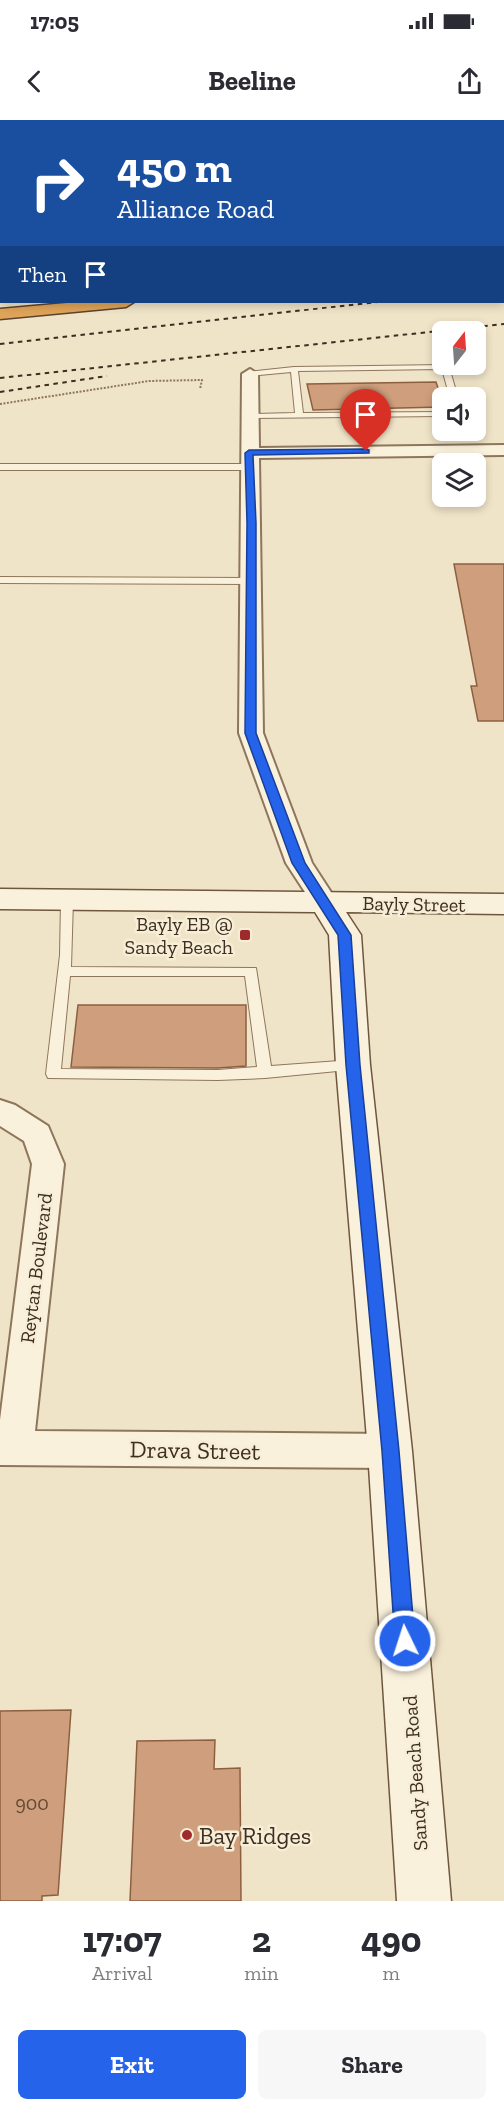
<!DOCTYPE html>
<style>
:root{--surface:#fff;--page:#f7f7f7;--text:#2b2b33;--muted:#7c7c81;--accent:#2563eb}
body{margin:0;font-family:"Zilla Slab",serif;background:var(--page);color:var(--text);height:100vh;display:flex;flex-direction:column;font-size:22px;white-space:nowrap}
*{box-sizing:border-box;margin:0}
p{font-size:20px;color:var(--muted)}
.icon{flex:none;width:33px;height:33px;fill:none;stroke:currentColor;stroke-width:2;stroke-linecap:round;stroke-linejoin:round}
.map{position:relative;height:1781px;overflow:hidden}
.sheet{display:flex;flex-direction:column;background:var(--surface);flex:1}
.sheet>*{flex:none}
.top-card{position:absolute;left:0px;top:0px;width:504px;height:183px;box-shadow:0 3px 9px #0003;background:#1a4fa0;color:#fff;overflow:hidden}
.needle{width:39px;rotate:17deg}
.tools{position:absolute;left:432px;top:201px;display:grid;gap:12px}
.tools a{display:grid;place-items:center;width:54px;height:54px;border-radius:9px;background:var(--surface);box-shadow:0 3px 9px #0003;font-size:30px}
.pin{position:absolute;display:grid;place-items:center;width:51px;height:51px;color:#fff;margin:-62px -26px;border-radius:50% 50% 50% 0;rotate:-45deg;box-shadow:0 0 6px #0007}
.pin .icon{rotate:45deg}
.me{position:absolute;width:66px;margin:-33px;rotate:356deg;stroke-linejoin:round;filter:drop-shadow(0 0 4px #0008)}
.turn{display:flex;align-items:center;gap:21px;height:126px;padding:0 18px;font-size:27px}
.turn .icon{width:78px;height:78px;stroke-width:2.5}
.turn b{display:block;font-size:42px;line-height:51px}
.then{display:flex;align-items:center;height:57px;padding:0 18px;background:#0003;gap:12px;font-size:22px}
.eta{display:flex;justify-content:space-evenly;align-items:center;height:102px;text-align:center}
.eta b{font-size:36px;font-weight:700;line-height:42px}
.action{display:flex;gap:12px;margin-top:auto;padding:12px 18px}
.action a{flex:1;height:69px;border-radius:9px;background:var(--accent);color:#fff;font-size:24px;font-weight:700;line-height:69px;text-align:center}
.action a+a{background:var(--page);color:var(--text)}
.status{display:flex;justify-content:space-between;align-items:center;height:42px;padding:0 30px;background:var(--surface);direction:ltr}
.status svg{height:16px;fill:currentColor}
header{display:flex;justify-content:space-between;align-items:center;height:78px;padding:0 18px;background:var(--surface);font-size:27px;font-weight:700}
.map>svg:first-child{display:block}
.building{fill:#cf9f7d;stroke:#8d5f41;stroke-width:1.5}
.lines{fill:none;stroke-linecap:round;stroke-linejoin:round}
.lane-casing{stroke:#8d765c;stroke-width:2}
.street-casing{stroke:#8d765c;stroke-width:4}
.secondary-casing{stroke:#6f573f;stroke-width:3}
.highway-casing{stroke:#5b4430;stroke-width:3}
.path-far1{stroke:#8d765c;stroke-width:1.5;stroke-dasharray:2 1.5;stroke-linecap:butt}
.path{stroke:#8d765c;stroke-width:2;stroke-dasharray:2 1.5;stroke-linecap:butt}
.lane{fill:#faf1dc;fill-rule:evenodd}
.street{fill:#faf1dc;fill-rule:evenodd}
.secondary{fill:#faf1dc;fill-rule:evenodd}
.highway{fill:#e0a458;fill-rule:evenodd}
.rail{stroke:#3d2e20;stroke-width:2;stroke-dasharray:4.5 4.5;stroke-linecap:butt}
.route{fill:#2563eb;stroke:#184099;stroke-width:1.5}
.poi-dot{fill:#9e2a2b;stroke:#f7eed8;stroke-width:2}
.labels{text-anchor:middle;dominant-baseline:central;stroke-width:5;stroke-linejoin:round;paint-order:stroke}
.street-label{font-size:20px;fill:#3d2e20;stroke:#f7eed8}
.poi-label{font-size:20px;fill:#3d2e20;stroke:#f7eed8;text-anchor:end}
.near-number-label{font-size:20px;fill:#624a37}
.near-street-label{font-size:24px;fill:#3d2e20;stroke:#f7eed8}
.near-poi-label{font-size:24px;fill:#3d2e20;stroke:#f7eed8;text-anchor:start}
</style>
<div class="status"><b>17:05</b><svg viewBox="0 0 49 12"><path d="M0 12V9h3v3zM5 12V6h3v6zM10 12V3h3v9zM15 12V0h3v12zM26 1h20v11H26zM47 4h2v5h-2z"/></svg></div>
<header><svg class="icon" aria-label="back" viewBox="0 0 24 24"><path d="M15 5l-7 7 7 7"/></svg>Beeline<svg class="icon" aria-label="share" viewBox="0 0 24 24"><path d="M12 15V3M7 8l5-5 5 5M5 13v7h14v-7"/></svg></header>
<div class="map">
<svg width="504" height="1781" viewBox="0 0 504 1781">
<rect width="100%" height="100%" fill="#f0e4c8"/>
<path class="building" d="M436,262L442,280V287L313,290L307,264Z
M454,444H504V601H478L471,566H477Z
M78,885H246V946L218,948L71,947Z
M71,1590L58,1775L42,1776V1781H0V1591Z
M215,1620L214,1649L240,1648L241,1781H130L137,1621Z"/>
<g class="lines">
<g class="lane-casing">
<path id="lane" d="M298,0H304V2H299Z
M347,0H353V2H348Z
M0,86L2,87V91L0,90Z
M445,245L449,247L458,278H450L442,249L298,251L303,293L442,292V296L250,298L246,296L250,294L295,293L291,252L250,256H247V252L294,247Z
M0,344H250L254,347L250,350H0Z
M0,457L252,458L257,461L252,464L0,463Z
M67,776L73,780L71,847L256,848L271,946L353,940L358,941L360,945L358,949L265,958L218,960L48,958L46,954L60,835L61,780ZM70,856H245L257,947L218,950L61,949Z"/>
</g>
<g class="street-casing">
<path id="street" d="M250,249L258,254L259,328L504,325V335L259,338L263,613L312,743L338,783L334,789L325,792L316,789L286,743L239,613L242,254Z
M0,980L15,985L48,1006L64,1044L35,1311L390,1314L403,1319L409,1331L403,1343L390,1348L0,1345V1300L32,1044L24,1021L0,1006Z"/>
</g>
<g class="secondary-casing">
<path id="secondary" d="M242,0H254V2H242Z
M502,31H504V39H502Z
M0,97H2V107H0Z
M0,769L504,774V794L346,792L361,815L370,945L412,1331L451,1781H397L368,1331L336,945L329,815L315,792L0,789Z"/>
</g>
<g class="highway-casing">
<path id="highway" d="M502,96H504V104H502Z
M502,125H504V135H502Z
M0,143H2V153H0Z
M502,150H504V160H502Z
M78,182H134L126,187L0,199V189Z"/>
</g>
<path class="path-far1" d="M3,1L11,0"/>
<path class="path" d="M0,284L149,261L202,260L200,269"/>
<use href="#lane" class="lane"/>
<use href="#street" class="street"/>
<use href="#secondary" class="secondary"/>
<use href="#highway" class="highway"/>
<path class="rail" d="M0,224L377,182
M0,258L504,204
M0,272L107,256"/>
</g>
<path class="route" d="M366,329L369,330V333L253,335L256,403V613L305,743L351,815L360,945L399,1331L415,1521L412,1528L405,1531L398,1528L395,1521L382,1331L346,945L338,815L292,743L245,613L247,403L245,333L249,330Z"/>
<g class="poi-dot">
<rect x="239" y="809" width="12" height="12" rx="3"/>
<circle cx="187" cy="1715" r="6"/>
</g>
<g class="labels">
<g class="street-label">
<text transform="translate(414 784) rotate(1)">Bayly Street</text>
<text transform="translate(36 1148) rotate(-83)">Reytan Boulevard</text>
<text transform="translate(415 1653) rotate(-94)">Sandy Beach Road</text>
</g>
<g class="poi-label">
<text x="233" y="804">Bayly EB @<tspan x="233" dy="23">Sandy Beach</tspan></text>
</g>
<g class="near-number-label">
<text x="32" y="1683">900</text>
</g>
<g class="near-street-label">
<text transform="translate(195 1330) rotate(1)">Drava Street</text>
</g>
<g class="near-poi-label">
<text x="199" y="1715">Bay Ridges</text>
</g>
</g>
</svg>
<div class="tools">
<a><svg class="needle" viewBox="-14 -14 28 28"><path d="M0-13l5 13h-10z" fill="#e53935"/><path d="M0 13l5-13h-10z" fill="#7c7c81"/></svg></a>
<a><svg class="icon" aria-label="sound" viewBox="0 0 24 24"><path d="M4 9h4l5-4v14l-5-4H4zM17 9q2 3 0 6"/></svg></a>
<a><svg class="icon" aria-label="layers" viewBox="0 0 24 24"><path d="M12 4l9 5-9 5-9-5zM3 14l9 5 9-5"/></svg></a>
</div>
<div class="pin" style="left:366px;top:331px;background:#d93025"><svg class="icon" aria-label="arrive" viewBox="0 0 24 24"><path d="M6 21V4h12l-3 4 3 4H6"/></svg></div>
<svg class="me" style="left:405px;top:1521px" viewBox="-20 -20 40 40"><circle r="17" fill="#2563eb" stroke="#fff" stroke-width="3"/><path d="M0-11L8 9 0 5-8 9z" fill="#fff"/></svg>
<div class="top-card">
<div class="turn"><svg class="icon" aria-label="right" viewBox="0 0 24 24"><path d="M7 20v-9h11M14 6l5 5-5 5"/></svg><div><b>450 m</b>Alliance Road</div></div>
<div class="then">Then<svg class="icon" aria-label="arrive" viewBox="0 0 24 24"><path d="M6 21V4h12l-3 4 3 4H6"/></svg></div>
</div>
</div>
<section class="sheet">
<div class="eta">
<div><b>17:07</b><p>Arrival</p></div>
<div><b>2</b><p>min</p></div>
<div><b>490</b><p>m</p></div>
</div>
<div class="action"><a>Exit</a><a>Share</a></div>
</section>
